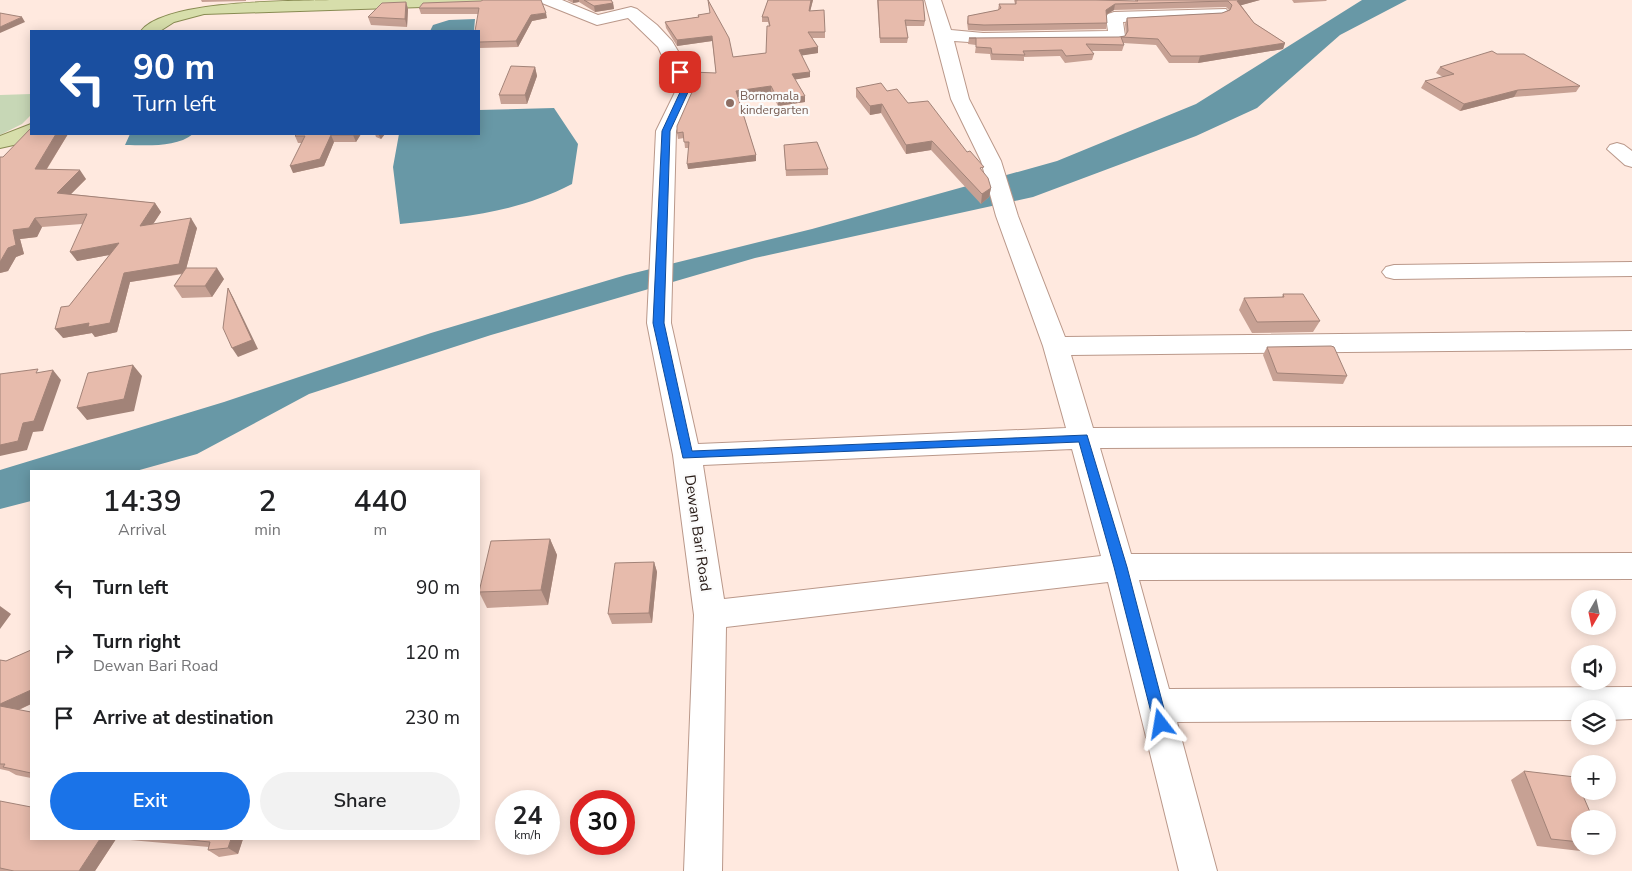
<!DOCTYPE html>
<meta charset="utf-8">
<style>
:root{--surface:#fff;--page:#f2f2f2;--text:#202124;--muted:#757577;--accent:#1a73e8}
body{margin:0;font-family:"Nunito Sans",sans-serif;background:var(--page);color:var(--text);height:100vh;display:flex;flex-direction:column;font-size:19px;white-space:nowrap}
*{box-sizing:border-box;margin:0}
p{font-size:16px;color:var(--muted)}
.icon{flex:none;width:28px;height:28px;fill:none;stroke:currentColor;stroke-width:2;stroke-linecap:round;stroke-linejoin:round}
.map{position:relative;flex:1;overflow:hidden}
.drawer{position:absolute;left:30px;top:470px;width:450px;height:370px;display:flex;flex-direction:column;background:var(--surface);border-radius:0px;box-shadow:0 2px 12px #0003}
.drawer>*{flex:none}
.guide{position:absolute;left:30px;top:30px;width:450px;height:105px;border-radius:0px;box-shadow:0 2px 12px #0003;background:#1a4fa0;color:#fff;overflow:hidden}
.needle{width:32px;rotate:189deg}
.controls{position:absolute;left:1571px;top:590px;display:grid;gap:10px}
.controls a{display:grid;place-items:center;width:45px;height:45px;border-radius:50%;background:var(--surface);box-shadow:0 2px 12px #0003;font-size:25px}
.speed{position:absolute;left:495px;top:790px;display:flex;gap:10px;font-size:25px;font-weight:700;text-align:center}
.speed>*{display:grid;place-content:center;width:65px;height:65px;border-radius:50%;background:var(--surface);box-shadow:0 2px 12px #0003;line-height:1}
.speed small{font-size:12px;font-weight:400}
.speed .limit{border:8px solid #d22;background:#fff;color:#111}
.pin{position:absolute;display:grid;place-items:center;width:42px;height:42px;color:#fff;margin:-21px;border-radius:10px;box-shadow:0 2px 8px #0006}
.me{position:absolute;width:55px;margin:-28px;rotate:346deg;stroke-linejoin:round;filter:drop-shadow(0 0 4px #0008)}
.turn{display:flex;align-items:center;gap:18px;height:105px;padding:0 20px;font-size:22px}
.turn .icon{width:65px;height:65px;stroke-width:2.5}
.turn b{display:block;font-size:35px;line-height:42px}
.eta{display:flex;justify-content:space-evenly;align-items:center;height:85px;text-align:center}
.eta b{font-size:30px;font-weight:600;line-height:35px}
.button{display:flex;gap:10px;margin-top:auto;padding:10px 20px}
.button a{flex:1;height:58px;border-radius:30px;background:var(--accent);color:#fff;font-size:20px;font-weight:600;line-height:58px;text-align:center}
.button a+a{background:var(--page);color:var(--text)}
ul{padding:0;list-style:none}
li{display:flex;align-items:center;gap:15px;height:65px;padding:0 20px}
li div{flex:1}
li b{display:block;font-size:19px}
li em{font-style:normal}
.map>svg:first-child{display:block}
.green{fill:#c7d7b6}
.water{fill:#6898a6}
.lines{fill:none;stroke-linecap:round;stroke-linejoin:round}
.minor-casing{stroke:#ba988a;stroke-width:2}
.major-casing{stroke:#888b52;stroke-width:2}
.minor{fill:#fff;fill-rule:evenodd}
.major{fill:#d7deab;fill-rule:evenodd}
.wall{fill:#c7a194}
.shaded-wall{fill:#a28378}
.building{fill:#e7bbac;stroke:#a28378}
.route{fill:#1a73e8;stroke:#114b97}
.education-dot{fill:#8d6e63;stroke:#fbfbfb;stroke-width:2}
.labels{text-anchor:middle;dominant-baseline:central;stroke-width:4.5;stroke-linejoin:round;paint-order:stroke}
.far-education-label{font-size:12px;fill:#785e54;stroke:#fbfbfb;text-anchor:start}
.street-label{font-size:15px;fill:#281b16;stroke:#fbfbfb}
</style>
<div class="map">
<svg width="1632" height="871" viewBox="0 0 1632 871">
<rect width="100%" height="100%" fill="#ffe9df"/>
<path class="green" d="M31,94V115L22,124L0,135V95Z"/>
<path class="water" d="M1362,0H1407L1340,35L1257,108L1196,136L1033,197L755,258L491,335L309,394L197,454L136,471H31V501L0,509V470L224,402L431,333L626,275L812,229L1057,161L1196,104Z
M475,19L474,31H430L433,25L449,20Z
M554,108L578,144L572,184C516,213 462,217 400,224L393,167L399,134H479V110Z
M130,134H193C176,148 146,145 125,145Z"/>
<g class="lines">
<g class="minor-casing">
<path id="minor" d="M540,0H562L598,15L631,7L637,9L657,25L672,41L685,63L695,88L676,131L671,323L698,444L1066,428L1043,346L996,216L981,161L951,99L925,0H941L951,30L983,33L1108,31L1106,17L1108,14L1114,12L1226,9L1228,12L1226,15L1220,17L1123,22L1125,36L1123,40L1117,41L983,43L954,41L969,99L1001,161L1018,216L1065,337L1632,331V349L1071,355L1093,428L1632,426V446L1100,448L1131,554L1632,553V579L1139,580L1169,689L1632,687V719L1608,720V709H1580V720L1177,722L1217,871H1179L1108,582L726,627L722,871H684L694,615L673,455L647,323L656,131L677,88L658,47L628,18L597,25L542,3ZM1072,449L1101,556L724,599L703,465Z
M1617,143L1624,145L1632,151V167L1625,165L1607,149L1610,145Z
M1632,262V276L1394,279L1386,277L1382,272L1386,267L1394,265Z"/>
</g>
<g class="major-casing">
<path id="major" d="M333,0H491L483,5L204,14L174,22L160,31H141C165,0 290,1 333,0Z
M31,124V134H38L18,144L0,148V136Z"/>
</g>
<use href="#minor" class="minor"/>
<use href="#major" class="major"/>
</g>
<path class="wall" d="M201,0H246V1L202,2Z
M567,0H611L613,3L614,9L595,12L579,2L573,3Z
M768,0H813L810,11L825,32V38H812L818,47V53L802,55L810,77L795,79L805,102L778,106L771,92L738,97L756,155V161L688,169L689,148H685L684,138L678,139L677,133L695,85L693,78L692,72L716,73L712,41L677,46L666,28L665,22L698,17V15L733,57L766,53L769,26L768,22H762V17Z
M877,0H923L925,21L924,26H906L908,38L907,43H880Z
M1014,0H1096L1135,1V0H1260L1241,5L1254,23L1285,43L1283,49L1198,63H1169L1156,45L1123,43L1124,45L1122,51H1091L1094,54L1092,60L1065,63L1060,56L1024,57V61L991,60L990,54L975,53L976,45L968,44L969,38L1119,37L1125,36L1126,34L1125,24L1127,18L1222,13L1229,10L1226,7L1114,10L1106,15L1107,23L1106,29L983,31L968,30L967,22L968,16L998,10L999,4H1015Z
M1292,0H1327L1326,1L1294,3Z
M481,1L547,18L532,21L518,47L479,48L478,14H421L419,8Z
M406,2L408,9L407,27L371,25L368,17Z
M1497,54L1580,86L1576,92L1514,97L1460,111L1421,88L1425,81L1443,77L1436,73L1440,67Z
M535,67L537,76L527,104H501L499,95Z
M856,88L887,91L908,103L983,172L991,188L989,197L981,204L931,150L906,154L881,113L870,115L856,97Z
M31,134H68L47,169L86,179L71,194L155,203L161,212L153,224L197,228L186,269L224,279L212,297L182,298L174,286L183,274L130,282L117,332L95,337L92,333L63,338L69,306L109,255L77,261L82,224L42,227L37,237L20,239L24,254L16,257L8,271L0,273V157H3Z
M297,134H361L356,142H334L324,166L293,173L302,143H298L295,136Z
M375,134H385L381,139L376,137Z
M784,145L828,169V175L786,176Z
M1283,294L1320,321L1313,332L1252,333L1239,310L1244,298L1282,297Z
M1267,347L1347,376L1343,384L1273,381L1263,355Z
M550,539L557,555L548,605L487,608L479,592Z
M654,562L657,572L652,623L612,624L608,614Z
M31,650V704L19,710L31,712V778L16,775L9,771L0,769V660L6,661Z
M1524,771L1580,819V846H1602L1589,852L1537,846L1511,780Z
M0,801L31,839H116L95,871H0Z
M128,839H243L238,854L219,857L208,850L209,847L130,840Z"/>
<path class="shaded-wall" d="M573,0H579V2L573,3Z
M811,0H813L809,16V11Z
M1240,0H1260L1235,7L1237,1Z
M406,2L408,9L407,27L405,19Z
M613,3L614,9L595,12L594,6Z
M1115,4L1114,10L1104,16L1106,10Z
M546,13L547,18L532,21L518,47L516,41L531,15Z
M22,17L25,22L0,33V27Z
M712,36V41L677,46V40Z
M1285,43L1283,49L1198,63L1200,56Z
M818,47V53L799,56V50Z
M535,67L537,76L527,104L525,95Z
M810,72V77L793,80L792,74Z
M771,86V92L737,97L736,91Z
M1518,90L1514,97L1460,111L1464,104Z
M805,96V102L778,106V100Z
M882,104L881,113L870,115V106Z
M56,134H68L41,178L35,169Z
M354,134H361L356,142L353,135Z
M378,134H385L381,139Z
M331,135L334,142L324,166L293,173L290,166Z
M932,141L931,150L906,154V145Z
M756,155V161L688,169L687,164Z
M80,170L86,179L63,202L57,193Z
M991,188L989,197L981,204L982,194Z
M155,203L161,212L146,235L140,226Z
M35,218L42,227L37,237L20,239L24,254L16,257L8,271L0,273V262L8,248L13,230Z
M191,218L197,228L185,273L130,282L117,332L95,337L92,333L63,338L55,329Z
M119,243L125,252L77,261L70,252Z
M217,268L224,279L212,297L205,286Z
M228,288L233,297L258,349L238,357L232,348Z
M133,365L142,376L134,411L87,420L77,408Z
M53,370L61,380L43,431L33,432L27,450L0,456V445L23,423Z
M550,539L557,555L548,605L541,590Z
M654,562L657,572L652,623L649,613Z
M0,606L11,614L0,629Z
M31,690V704L9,714L0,708V704Z
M100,839H116L95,871H79Z
M231,839H243L238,854L228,848Z"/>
<path class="building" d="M483,0H541L546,13L531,15L516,41L479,42V31H475L479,8H419L423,3L481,1Z
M584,0H611L613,3L594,6Z
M708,0L729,38L733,57L766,53L767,26H770L768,17H762L768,0H811L809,11L824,10L825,32H808L818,47L799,50L810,72L792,74L805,96L778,100L771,86L736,91L756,155L687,164L689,142H684L683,132L677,133V126L696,83L692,72L716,73L712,36L677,40L665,22L699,17L698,15L710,13Z
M878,0H923L925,21L905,20L908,38H880Z
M1016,0H1096L1138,1L1137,0H1240L1237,1L1254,23L1285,43L1200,56H1171L1158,39L1121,37L1124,45L1086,44L1094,54L1066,56L1062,50L1023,51L1025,55L992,54L991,48L976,47V38H969L1119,37L1125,36L1128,31L1127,18L1222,13L1230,10L1232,5L1228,1L1115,4L1106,10L1107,23L984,25L968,24V16L998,10L1001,8L999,4H1016Z
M406,2L405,19L368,17L382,3Z
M0,13L22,17L0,27Z
M1492,51L1497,54H1524L1580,86L1518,90L1464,104L1425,81L1454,74L1440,67Z
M511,66L535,67L525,95H499Z
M881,83L887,91L897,89L908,103L928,101L967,152L970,151L984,167L980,168L988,178L991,188L982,194L932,141L906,145L882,104L870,106L856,88Z
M31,128V134H56L35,169L80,170L57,193L155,203L140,226L191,218L179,264L124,273L110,323L88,327L89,323L55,329L61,307L69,306L119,243L70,252L87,214L35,218L29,228L13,230L16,245L8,248L0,262V157H3Z
M297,134H354L353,135H331L320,159L290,166L305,136H295Z
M817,142L828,169L786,170L784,145Z
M186,268H217L205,286H174Z
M228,288L252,340L232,348L223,328Z
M1283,294H1303L1320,321L1257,322L1244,298L1284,297Z
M1331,346L1334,347L1347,376L1277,373L1267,347Z
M133,365L124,399L77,408L88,373Z
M38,369L36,373L53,370L34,421L23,423L18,441L0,445V374Z
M550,539L541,590L479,592L491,541Z
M654,562L649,613L608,614L615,563Z
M31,650V690L0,704V660L6,661Z
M0,706L31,712V773L3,767L5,764H0Z
M1524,771L1575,777L1580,789V791H1581L1593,819H1580V842L1551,839Z
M0,801L31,807V839H100L79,871H14L0,868Z
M178,839H231L228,848L208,850L210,842Z"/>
<path class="route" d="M678,70H683L690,88L670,131L664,323L692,451L1087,435L1127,567L1168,724L1166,729L1161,731L1156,729L1154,724L1114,567L1079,442L683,458L653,323L662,131L682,88Z"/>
<circle class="education-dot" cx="730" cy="103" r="5"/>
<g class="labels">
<g class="far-education-label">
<text x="740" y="96">Bornomala<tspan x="740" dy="14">kindergarten</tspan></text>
</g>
<g class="street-label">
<text transform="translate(698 533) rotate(82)">Dewan Bari Road</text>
</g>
</g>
</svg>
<div class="controls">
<a><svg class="needle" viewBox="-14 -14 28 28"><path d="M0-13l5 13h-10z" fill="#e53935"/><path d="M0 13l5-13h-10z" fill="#757577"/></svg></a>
<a><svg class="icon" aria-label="sound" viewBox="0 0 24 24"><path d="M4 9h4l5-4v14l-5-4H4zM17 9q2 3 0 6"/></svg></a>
<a><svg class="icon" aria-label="layers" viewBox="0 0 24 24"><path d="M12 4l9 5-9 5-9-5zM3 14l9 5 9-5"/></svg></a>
<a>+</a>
<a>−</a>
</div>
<div class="speed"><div>24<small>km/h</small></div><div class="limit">30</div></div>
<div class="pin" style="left:680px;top:72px;background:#d93025"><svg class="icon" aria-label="arrive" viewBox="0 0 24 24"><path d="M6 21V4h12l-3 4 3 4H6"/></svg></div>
<svg class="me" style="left:1161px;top:724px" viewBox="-20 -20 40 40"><path d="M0-17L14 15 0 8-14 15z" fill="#1a73e8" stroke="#fff" stroke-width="4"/></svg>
<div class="guide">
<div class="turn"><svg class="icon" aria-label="left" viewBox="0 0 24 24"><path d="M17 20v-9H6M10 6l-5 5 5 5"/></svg><div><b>90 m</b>Turn left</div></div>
</div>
<section class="drawer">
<div class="eta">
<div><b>14:39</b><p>Arrival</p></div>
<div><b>2</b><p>min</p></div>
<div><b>440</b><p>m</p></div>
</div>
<ul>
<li><svg class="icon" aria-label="left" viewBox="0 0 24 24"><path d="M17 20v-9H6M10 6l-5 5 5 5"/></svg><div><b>Turn left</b></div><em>90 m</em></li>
<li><svg class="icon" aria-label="right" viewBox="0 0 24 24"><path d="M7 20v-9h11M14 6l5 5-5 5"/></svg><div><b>Turn right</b><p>Dewan Bari Road</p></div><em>120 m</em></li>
<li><svg class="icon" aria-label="arrive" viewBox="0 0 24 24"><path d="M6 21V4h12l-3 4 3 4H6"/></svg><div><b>Arrive at destination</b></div><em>230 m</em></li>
</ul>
<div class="button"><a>Exit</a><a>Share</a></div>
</section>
</div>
